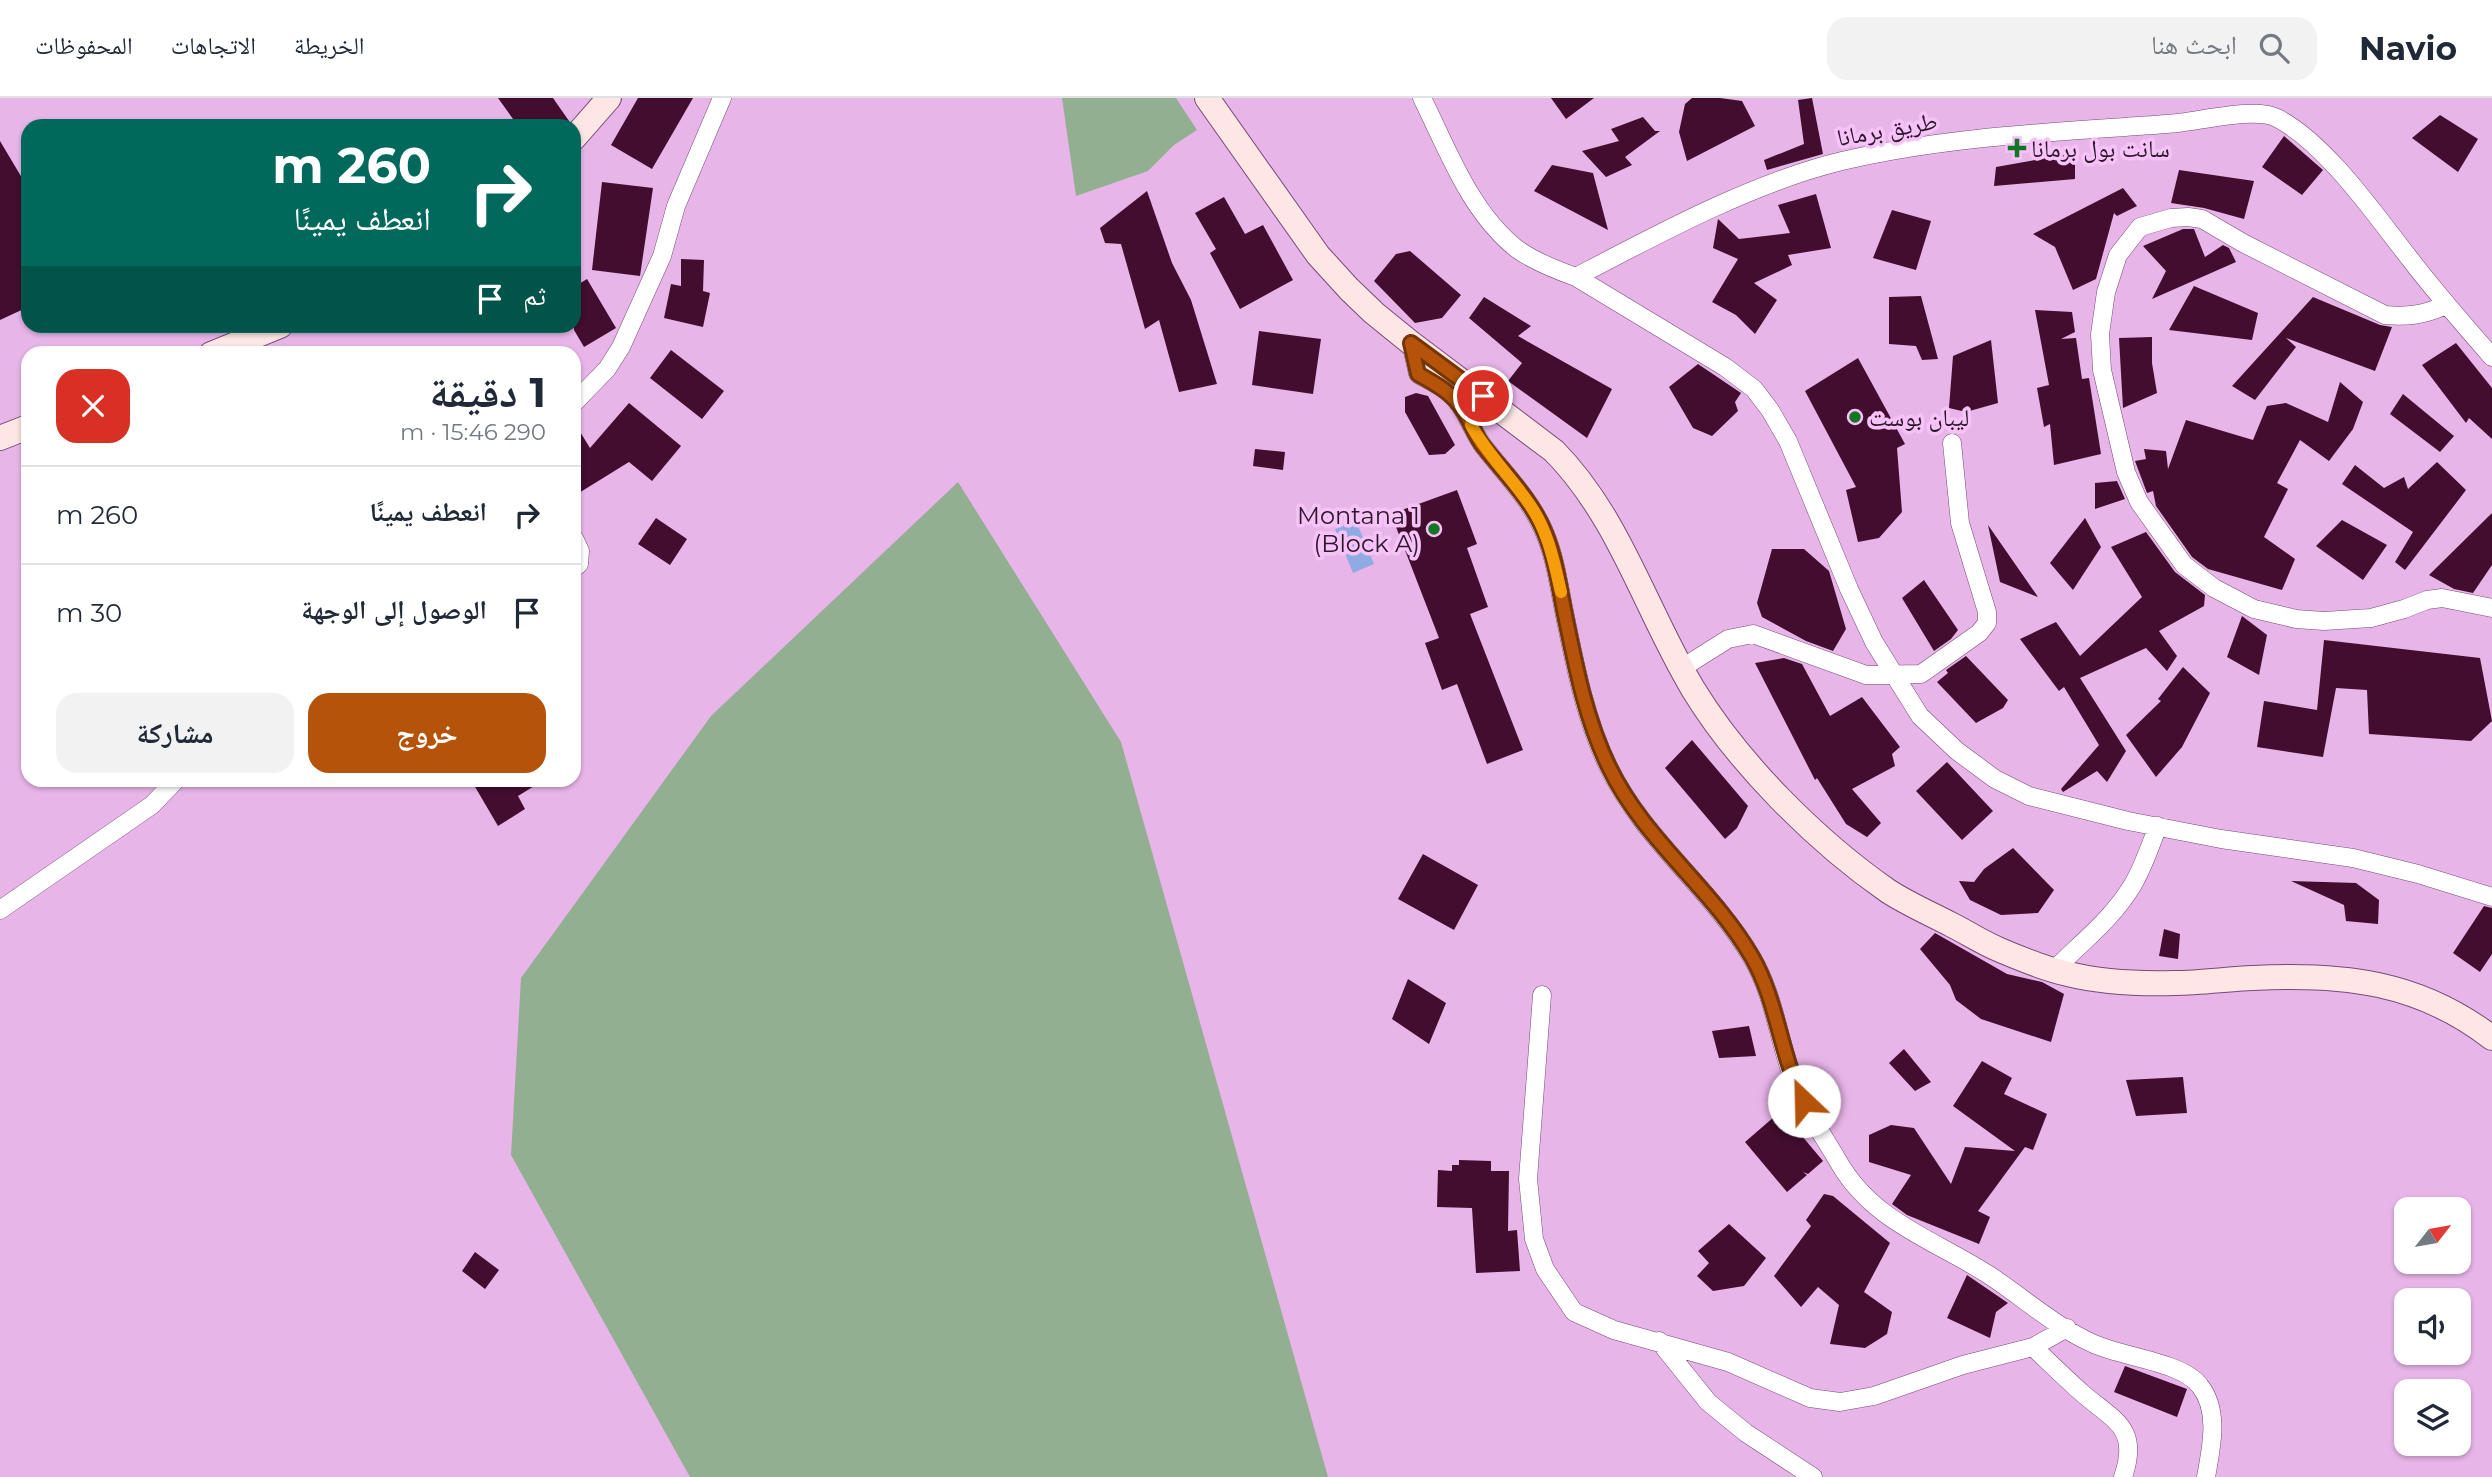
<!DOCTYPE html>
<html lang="ar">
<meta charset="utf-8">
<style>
:root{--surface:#fff;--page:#f2f2f3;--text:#1f2937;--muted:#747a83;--line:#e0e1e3;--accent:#b45309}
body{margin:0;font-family:Montserrat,"Noto Naskh Arabic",sans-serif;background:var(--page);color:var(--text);direction:rtl;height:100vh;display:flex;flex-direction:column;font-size:26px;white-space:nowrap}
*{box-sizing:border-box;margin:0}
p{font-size:23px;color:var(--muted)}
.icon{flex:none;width:38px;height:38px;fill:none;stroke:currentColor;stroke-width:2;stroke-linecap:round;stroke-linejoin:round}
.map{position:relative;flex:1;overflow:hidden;direction:ltr}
.details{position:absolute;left:21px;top:248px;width:560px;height:441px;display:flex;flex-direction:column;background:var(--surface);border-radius:21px;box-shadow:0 2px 5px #0004;direction:rtl}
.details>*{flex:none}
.banner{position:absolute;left:21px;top:21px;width:560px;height:214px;border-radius:21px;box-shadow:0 2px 5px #0004;direction:rtl;background:#00695c;color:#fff;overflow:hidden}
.needle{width:46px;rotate:59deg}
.fabs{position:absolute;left:2394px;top:1099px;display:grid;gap:14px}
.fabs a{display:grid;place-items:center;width:77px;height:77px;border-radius:14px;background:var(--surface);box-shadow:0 2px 5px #0004;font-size:35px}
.pin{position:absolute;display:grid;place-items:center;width:60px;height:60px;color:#fff;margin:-30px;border:4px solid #fff;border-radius:50%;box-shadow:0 2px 7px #0007}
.me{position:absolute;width:77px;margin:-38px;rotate:336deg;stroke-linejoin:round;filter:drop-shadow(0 0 5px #0008)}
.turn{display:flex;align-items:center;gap:24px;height:147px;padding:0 35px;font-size:32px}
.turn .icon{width:91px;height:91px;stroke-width:2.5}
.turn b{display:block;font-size:49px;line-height:60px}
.then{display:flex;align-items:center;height:66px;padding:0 35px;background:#0003;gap:14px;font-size:26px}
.round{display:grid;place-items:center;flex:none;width:74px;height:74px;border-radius:21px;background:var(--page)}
.summary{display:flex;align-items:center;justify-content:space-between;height:119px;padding:0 35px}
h1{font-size:42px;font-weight:700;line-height:52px}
.button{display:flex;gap:14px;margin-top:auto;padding:14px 35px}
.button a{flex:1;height:80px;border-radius:21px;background:var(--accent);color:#fff;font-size:28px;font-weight:700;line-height:80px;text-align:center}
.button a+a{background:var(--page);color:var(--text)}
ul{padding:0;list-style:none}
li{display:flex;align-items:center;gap:21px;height:98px;padding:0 35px;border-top:2px solid var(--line)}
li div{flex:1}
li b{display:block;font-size:26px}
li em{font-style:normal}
header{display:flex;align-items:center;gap:42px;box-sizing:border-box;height:98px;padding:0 35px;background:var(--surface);border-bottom:2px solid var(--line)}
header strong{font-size:33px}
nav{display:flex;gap:38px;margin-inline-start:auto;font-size:24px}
.search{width:490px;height:63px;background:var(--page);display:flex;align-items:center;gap:18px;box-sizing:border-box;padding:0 24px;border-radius:21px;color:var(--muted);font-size:26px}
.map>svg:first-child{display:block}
.green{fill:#92af92}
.water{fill:#90aae2}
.building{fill:#420d2f}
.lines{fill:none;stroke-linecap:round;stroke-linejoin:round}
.minor-casing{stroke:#774a79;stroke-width:19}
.secondary-casing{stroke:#774a79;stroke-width:26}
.minor{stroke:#fff;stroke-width:18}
.secondary{stroke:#fde6e4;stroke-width:24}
.route-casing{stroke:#753606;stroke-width:18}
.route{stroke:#b45309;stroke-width:12}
.slow{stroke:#f59e0b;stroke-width:12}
.poi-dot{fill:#137627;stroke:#f6c2f7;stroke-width:2.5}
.labels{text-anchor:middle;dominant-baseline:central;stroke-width:7;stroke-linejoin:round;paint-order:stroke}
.street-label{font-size:24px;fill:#2b182b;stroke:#f6c2f7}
.poi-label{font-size:24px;fill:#2b182b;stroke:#f6c2f7;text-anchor:start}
</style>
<header>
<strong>Navio</strong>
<div class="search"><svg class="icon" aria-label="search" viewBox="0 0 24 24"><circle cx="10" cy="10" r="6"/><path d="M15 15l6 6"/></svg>ابحث هنا</div>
<nav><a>الخريطة</a><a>الاتجاهات</a><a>المحفوظات</a></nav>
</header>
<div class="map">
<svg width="2492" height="1379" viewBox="0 0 2492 1379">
<rect width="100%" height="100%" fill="#e8b5e9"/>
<path class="green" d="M1062,0H1176L1197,32L1174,47L1148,73L1076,98Z
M958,384L1121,644L1328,1379H690L511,1057L521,880L711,618Z"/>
<path class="water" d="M1356,423L1374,466L1353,475L1335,431Z"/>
<path class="building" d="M498,0H553L569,23L565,28H518Z
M638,0H693L652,71L611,47Z
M1551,0H1594L1566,21Z
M1692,0H1720L1742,3L1755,28L1687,63L1679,34L1685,6Z
M1812,0L1823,56L1767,72L1764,62L1804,46L1798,2Z
M2440,17L2478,41L2458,74L2412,40Z
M1643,19L1655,33H1660L1625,59L1632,67L1606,79L1582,53L1619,43L1611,31Z
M2284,38L2323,72L2302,97L2262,69Z
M0,43L28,90V209L0,222Z
M2075,55V81L1994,88L1996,69Z
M1552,67L1593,75L1608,132L1534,93Z
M2179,72L2254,83L2244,121L2204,110L2171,105Z
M602,84L653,90L640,178L592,172Z
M2123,90L2137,108L2117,118L2114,115L2096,181L2073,192L2055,149L2033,136Z
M1147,93L1172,165L1191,202L1217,286L1179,294L1159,222L1145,231L1121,146L1105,145L1100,130Z
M1816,96L1831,150L1788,157L1792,167L1754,185L1777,202L1755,236L1736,217L1712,204L1738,161L1713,150L1718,121L1739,141L1790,135L1778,107Z
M1224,99L1245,136L1263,127L1293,182L1240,211L1210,155L1216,151L1195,115Z
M1892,112L1931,123L1916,172L1873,160Z
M2183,131H2194L2205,159L2223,147L2229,150L2236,164L2152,201L2166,173L2143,148Z
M1410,153L1461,197L1442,220L1415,225L1374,183L1396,156Z
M681,161L704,162L703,193L710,195L703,229L664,220L671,186L681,188Z
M587,181L616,230L584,249L574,232V189Z
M2194,188L2258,215L2252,242L2169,232Z
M1921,198L1938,261L1922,262L1916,248L1889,246V199Z
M1484,199L1531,228L1518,238L1612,291L1587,340L1508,283L1522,265L1469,220Z
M2313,199L2380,227L2392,229L2375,273L2286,240L2296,249L2255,302L2232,288Z
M2035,212L2072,214L2075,234L2061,241L2076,240L2082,281L2089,280L2101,356L2054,367L2050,326L2044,329L2037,290L2049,287Z
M1259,233L1321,241L1313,296L1252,287Z
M2152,239V265L2157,295L2123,310L2119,240Z
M1991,242L1998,305L1966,314L1949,310L1953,258Z
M2456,245L2492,290V341L2469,320L2466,325L2422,267Z
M671,252L724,293L702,321L650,280Z
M1858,260L1905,346L1897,350L1902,414L1879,440L1858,444L1846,392L1856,389L1805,293Z
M1698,266L1741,295L1735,304L1738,313L1712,338L1693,330L1669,289Z
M2340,284L2363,304L2353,331L2329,363L2300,342L2277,385L2288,391L2264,439L2295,461L2282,492L2208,471L2192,459L2156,408L2153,393L2147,395L2135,363L2146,361L2144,351L2166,353L2168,371L2186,322L2253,342L2267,308L2286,305L2328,324Z
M1416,295L1428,298L1455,347L1445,356L1429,357L1405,314V299Z
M2403,296L2454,338L2440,354L2390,316Z
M629,305L681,348L652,383L629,364L574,398V324L590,350Z
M1255,351L1285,354L1283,372L1253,368Z
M2437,364L2466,392L2405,472L2395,464L2413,434L2342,386L2355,367L2384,390L2404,379L2408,391Z
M2117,383L2125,401L2095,411V385Z
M1457,392L1477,446L1467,450L1488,509L1470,516L1523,652L1487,666L1457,586L1442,592L1425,545L1439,540L1391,416Z
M2492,415V467L2473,495L2454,491L2429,477Z
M656,420L687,441L670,467L638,446Z
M2085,420L2101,449L2073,492L2050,465Z
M2342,422L2387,447L2363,482L2316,448Z
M1988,427L2038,499L2000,484Z
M2146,434L2175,474L2205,497L2204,508L2159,533L2177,558L2167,573L2146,550L2080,580L2126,653L2107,684L2097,673L2063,694L2061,691L2099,647L2064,589L2059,593L2020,541L2056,524L2080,558L2142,499L2111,449Z
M1772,451H1804L1829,473L1846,531L1833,553L1806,543L1762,519L1757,505Z
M1924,482L1958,532L1951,541L1934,553L1902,500Z
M2242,518L2267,537L2259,577L2227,559Z
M2324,542L2480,560L2492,623L2471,643L2369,636L2367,592L2336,590L2323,659L2257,649L2264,603L2317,612Z
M1966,558L2008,602L2003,610L1976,625L1937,584L1948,575L1946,572Z
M1784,560L1802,566L1830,618L1862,599L1900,649L1892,656L1895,668L1852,691L1881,725L1867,739L1846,726L1817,680L1815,682L1755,565Z
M2183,569L2210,595L2182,649L2156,679L2126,637L2161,603L2158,601Z
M1692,642L1748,708L1737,730L1725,741L1665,670Z
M1947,664L1993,713L1962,742L1916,693Z
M471,682H544L518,698L525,711L498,728Z
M2013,750L2054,792L2038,815L2001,817L1970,802L1959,783L1974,784L1984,771Z
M1423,756L1478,787L1454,832L1398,801Z
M2291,783L2356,785L2379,802L2378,826L2346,823L2344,807Z
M2484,808L2492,810V856L2480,874L2453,855Z
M2164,831L2180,836L2178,861L2159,858Z
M1935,835L2007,876L2042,884L2064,896L2051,944L1981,921L1956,902L1950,887L1920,851Z
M1408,881L1446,905L1429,946L1392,921Z
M1749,928L1756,958L1719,960L1712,933Z
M1904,951L1931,984L1915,993L1889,965Z
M1982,963L2012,980L2004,996L2047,1016L2033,1052L2025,1049L1978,1113L1990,1119L1979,1146L1907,1117L1892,1106L1911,1077L1869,1064V1037L1891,1027L1914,1030L1951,1086L1965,1049L2015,1053L1953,1008Z
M2183,979L2187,1015L2136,1018L2126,982Z
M1781,1013L1823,1063L1808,1076L1803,1074L1807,1077L1787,1094L1745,1044Z
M1459,1062L1491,1063V1073H1509L1508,1133L1517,1132L1520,1173L1476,1175L1472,1110L1437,1109L1438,1072L1452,1073V1067H1459Z
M1824,1096L1833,1098L1890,1145L1864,1194L1892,1214L1887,1236L1865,1250L1830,1246L1839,1207L1818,1189L1801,1209L1774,1178L1811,1128L1806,1122Z
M1729,1126L1766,1160L1744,1188L1713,1193L1697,1178L1709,1165L1698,1153Z
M475,1154L499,1172L485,1191L462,1173Z
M1967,1177L2008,1205L1996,1214L1990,1240L1947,1220Z
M2125,1268L2187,1291L2177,1319L2114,1294Z"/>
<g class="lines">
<g class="minor-casing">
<path id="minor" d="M1422,0C1448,52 1470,114 1517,151C1535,164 1556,172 1576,179C1656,137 1754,84 1842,63C1948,38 2059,34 2167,26C2194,25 2254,8 2277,20C2326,45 2376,118 2410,161C2436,195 2464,227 2492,259
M1576,179L1725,269L1754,291L1770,312L1788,343L1849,491L1874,544L1895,578L1920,618L1957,653L1995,681L2029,698L2128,723L2221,741L2353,760L2418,776L2492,799
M2446,207C2424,217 2408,219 2385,217L2243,145L2202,121L2188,119L2171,120L2140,129L2118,157L2106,194L2100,236L2102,272L2126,374L2139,404L2184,467L2214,490L2254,511L2296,521L2324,523L2371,520L2404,511L2427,502L2442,500L2492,510
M1411,245L1418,276C1428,282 1440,287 1449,295C1466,309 1471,332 1484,349C1505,376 1529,400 1543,431C1554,455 1558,482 1563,508C1574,562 1584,618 1608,668C1643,741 1710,789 1751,858C1774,896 1778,940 1793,981C1803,1009 1823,1037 1838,1063C1873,1125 1936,1142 1992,1179C2026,1202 2056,1229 2094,1246C2122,1259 2183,1264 2200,1288C2220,1313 2211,1351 2206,1379
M574,305L607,271L621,249L662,158L676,108L722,0
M574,440L580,453L579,466L574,470
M1682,570L1728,541L1753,536L1866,577L1921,576L1979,535L1987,525V514L1960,425L1952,345
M0,812L152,707L176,682
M2054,872C2081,845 2112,821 2132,788C2143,770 2150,748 2158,728
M1542,897L1528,1081L1534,1141L1545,1171L1574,1214L1614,1232L1728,1264L1810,1300L1840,1304L1874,1298L1963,1267L2033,1249L2067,1230
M1659,1243L1708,1304L1746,1335L1813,1379
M2033,1249C2049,1264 2065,1280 2082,1295C2114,1323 2140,1329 2123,1379"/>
</g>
<g class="secondary-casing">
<path id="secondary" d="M1207,0L1318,157L1349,191L1374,215L1411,245L1554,353C1620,420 1645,511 1693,591C1738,665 1816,743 1888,793C1908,806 1931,816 1952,827C1968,835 1983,845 2000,852C2021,861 2045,871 2068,876C2101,884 2141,886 2175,885C2201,885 2227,881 2253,880C2342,875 2420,884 2492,940
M574,40L609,0
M211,256L280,228
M0,340L28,329"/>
</g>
<use href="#minor" class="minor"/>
<use href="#secondary" class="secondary"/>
</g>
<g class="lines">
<g class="route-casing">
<path id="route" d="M1483,298L1411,245L1418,276C1435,286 1452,294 1463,312C1471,324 1475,338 1484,349C1505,376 1532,402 1545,435C1555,459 1559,486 1564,512C1575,565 1585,620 1609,669C1644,742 1712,790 1752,859C1778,904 1780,958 1804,1003"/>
</g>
<use href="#route" class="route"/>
<path class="slow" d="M1471,327C1487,356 1511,379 1530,407C1548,433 1554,464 1561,494"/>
</g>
<g class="poi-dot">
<path d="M2013.5 39.5h7v7h7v7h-7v7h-7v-7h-7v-7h7z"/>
<circle cx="1855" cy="319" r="7"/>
<circle cx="1434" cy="431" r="7"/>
</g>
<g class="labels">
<g class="street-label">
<text transform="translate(1887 31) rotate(-10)">طريق برمانا</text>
</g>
<g class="poi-label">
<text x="2031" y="50">سانت بول برمانا</text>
<text x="1869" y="319">ليبان بوست</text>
<text x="1420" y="417" text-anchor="end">Montana 1<tspan x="1420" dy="28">(Block A)</tspan></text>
</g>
</g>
</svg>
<div class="fabs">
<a><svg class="needle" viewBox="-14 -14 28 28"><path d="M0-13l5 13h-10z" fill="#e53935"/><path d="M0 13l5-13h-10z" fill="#747a83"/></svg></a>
<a><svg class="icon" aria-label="sound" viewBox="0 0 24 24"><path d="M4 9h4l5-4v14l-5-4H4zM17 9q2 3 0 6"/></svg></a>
<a><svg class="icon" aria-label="layers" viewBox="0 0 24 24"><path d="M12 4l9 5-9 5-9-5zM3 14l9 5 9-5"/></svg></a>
</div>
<div class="pin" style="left:1483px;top:298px;background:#d93025"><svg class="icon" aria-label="arrive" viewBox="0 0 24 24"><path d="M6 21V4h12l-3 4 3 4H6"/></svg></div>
<svg class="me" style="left:1804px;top:1003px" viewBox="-20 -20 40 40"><circle r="19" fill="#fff"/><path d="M0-13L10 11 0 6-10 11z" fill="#b45309"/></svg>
<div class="banner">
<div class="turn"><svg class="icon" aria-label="right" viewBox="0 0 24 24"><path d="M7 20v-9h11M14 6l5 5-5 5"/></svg><div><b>260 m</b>انعطف يمينًا</div></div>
<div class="then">ثم<svg class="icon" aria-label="arrive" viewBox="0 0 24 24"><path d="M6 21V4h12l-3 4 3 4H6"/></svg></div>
</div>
<section class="details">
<div class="summary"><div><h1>1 دقيقة</h1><p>290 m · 15:46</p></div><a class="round" style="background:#d93025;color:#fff"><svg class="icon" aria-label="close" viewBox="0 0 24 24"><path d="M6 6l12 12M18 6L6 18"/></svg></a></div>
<ul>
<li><svg class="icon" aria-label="right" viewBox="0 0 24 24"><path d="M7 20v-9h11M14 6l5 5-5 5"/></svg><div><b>انعطف يمينًا</b></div><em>260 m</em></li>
<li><svg class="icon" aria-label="arrive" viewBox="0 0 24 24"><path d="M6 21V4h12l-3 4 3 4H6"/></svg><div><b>الوصول إلى الوجهة</b></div><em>30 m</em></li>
</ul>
<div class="button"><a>خروج</a><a>مشاركة</a></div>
</section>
</div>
